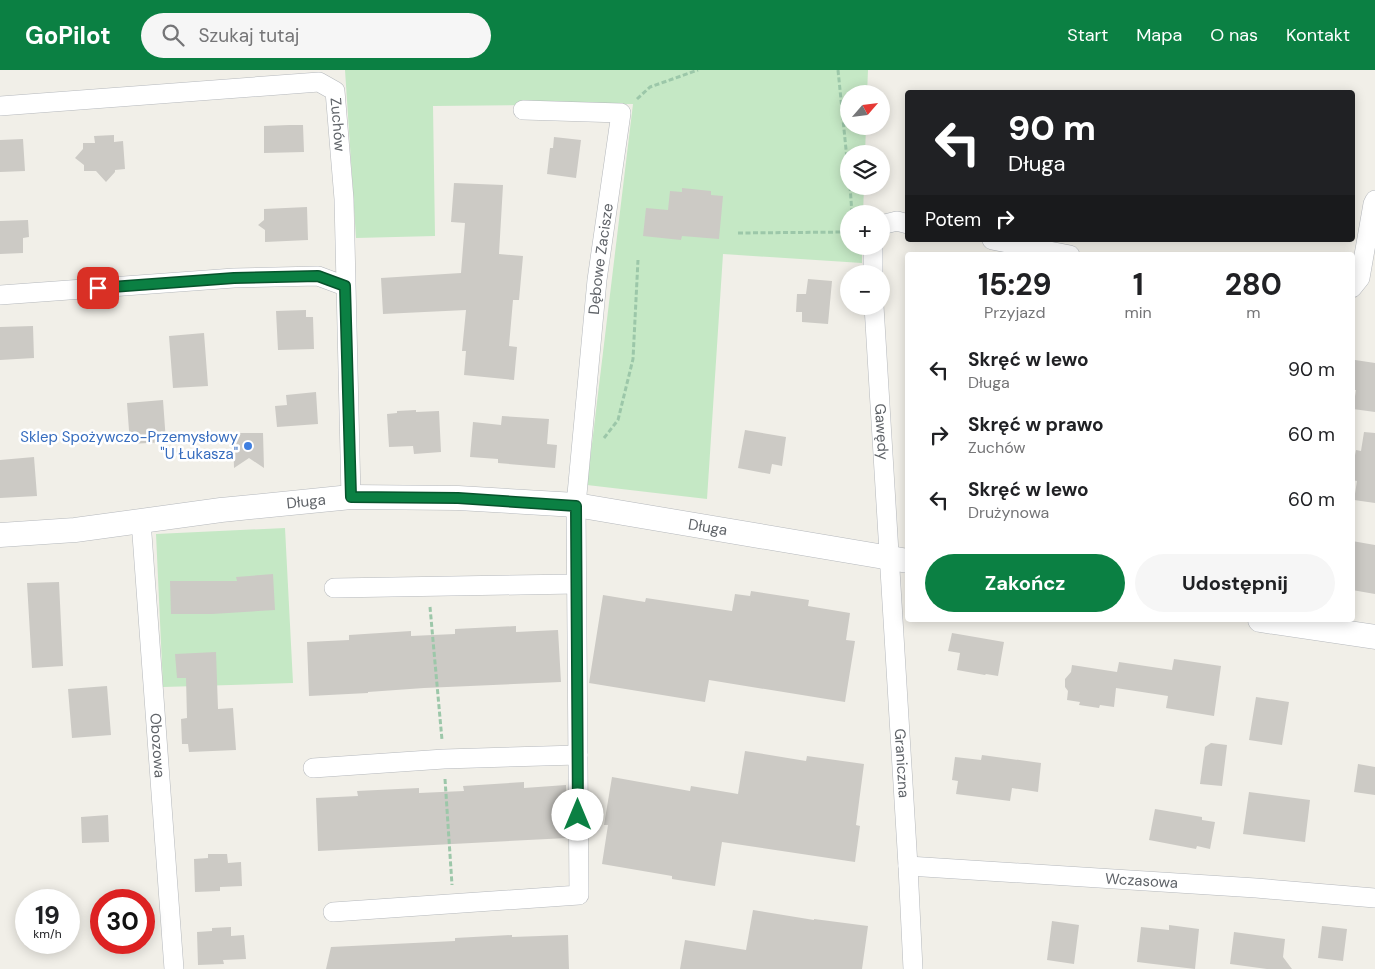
<!DOCTYPE html>
<html lang="pl">
<meta charset="utf-8">
<style>
:root{--surface:#fff;--page:#f6f6f6;--text:#202124;--muted:#757577;--accent:#0b8043}
body{margin:0;font-family:"DM Sans",sans-serif;background:var(--page);color:var(--text);height:100vh;display:flex;flex-direction:column;font-size:19px;white-space:nowrap}
*{box-sizing:border-box;margin:0}
p{font-size:16px;color:var(--muted)}
.icon{flex:none;width:28px;height:28px;fill:none;stroke:currentColor;stroke-width:2;stroke-linecap:round;stroke-linejoin:round}
.map{position:relative;flex:1;overflow:hidden}
.sheet{position:absolute;left:905px;top:182px;width:450px;height:370px;display:flex;flex-direction:column;background:var(--surface);border-radius:5px;box-shadow:0 2px 12px #0003}
.sheet>*{flex:none}
.hud{position:absolute;left:905px;top:20px;width:450px;height:152px;border-radius:5px;box-shadow:0 2px 12px #0003;background:#202124;color:#fff;overflow:hidden}
.needle{width:32px;rotate:62deg}
.tools{position:absolute;left:840px;top:15px;display:grid;gap:10px}
.tools a{display:grid;place-items:center;width:50px;height:50px;border-radius:50%;background:var(--surface);box-shadow:0 2px 12px #0003;font-size:25px}
.speed{position:absolute;left:15px;top:819px;display:flex;gap:10px;font-size:25px;font-weight:700;text-align:center}
.speed>*{display:grid;place-content:center;width:65px;height:65px;border-radius:50%;background:var(--surface);box-shadow:0 2px 12px #0003;line-height:1}
.speed small{font-size:12px;font-weight:400}
.speed .limit{border:8px solid #d22;background:#fff;color:#111}
.pin{position:absolute;display:grid;place-items:center;width:42px;height:42px;color:#fff;margin:-21px;border-radius:10px;box-shadow:0 2px 8px #0006}
.me{position:absolute;width:55px;margin:-28px;rotate:0deg;stroke-linejoin:round;filter:drop-shadow(0 0 4px #0008)}
.turn{display:flex;align-items:center;gap:18px;height:105px;padding:0 20px;font-size:22px}
.turn .icon{width:65px;height:65px;stroke-width:2.5}
.turn b{display:block;font-size:35px;line-height:42px}
.then{display:flex;align-items:center;height:48px;padding:0 20px;background:#0003;gap:10px;font-size:19px}
.eta{display:flex;justify-content:space-evenly;align-items:center;height:85px;text-align:center}
.eta b{font-size:30px;font-weight:700;line-height:35px}
.cta{display:flex;gap:10px;margin-top:auto;padding:10px 20px}
.cta a{flex:1;height:58px;border-radius:30px;background:var(--accent);color:#fff;font-size:20px;font-weight:700;line-height:58px;text-align:center}
.cta a+a{background:var(--page);color:var(--text)}
ul{padding:0;list-style:none}
li{display:flex;align-items:center;gap:15px;height:65px;padding:0 20px}
li div{flex:1}
li b{display:block;font-size:19px}
li em{font-style:normal}
header{display:flex;align-items:center;gap:30px;box-sizing:border-box;height:70px;padding:0 25px;background:var(--accent);color:#fff}
header strong{font-size:24px}
nav{display:flex;gap:28px;margin-inline-start:auto;font-size:18px}
.search{width:350px;height:45px;background:var(--page);display:flex;align-items:center;gap:12px;box-sizing:border-box;padding:0 18px;border-radius:28px;color:var(--muted);font-size:19px}
.map>svg:first-child{display:block}
.green{fill:#c5e8c5}
.building{fill:#cccac5}
.lines{fill:none;stroke-linecap:round;stroke-linejoin:round}
.minor-casing{stroke:#b5b8bc;stroke-width:20}
.tertiary-casing{stroke:#b5b8bc;stroke-width:25}
.path{stroke:#9cc7a9;stroke-width:3;stroke-dasharray:5 2.5;stroke-linecap:butt}
.minor{stroke:#fff;stroke-width:19}
.tertiary{stroke:#fff;stroke-width:24}
.route-casing{stroke:#07532c;stroke-width:12}
.route{stroke:#0b8043;stroke-width:9}
.shop-dot{fill:#3f7fe0;stroke:#fff;stroke-width:2}
.labels{text-anchor:middle;dominant-baseline:central;stroke-width:5;stroke-linejoin:round;paint-order:stroke}
.street-label{font-size:15px;fill:#5f6368;stroke:#fff}
.shop-label{font-size:15px;fill:#366cbe;stroke:#fff;text-anchor:end}
</style>
<header>
<strong>GoPilot</strong>
<div class="search"><svg class="icon" aria-label="search" viewBox="0 0 24 24"><circle cx="10" cy="10" r="6"/><path d="M15 15l6 6"/></svg>Szukaj tutaj</div>
<nav><a>Start</a><a>Mapa</a><a>O nas</a><a>Kontakt</a></nav>
</header>
<div class="map">
<svg width="1375" height="899" viewBox="0 0 1375 899">
<rect width="100%" height="100%" fill="#f1efe8"/>
<path class="green" d="M345,0H868L867,24H849V56H866L865,84H849V116H864L863,144H849V176H862V193L723,184L707,429L587,415L633,34L433,36L435,166L356,168Z
M285,458L293,613L163,617L156,464Z"/>
<path class="building" d="M289,55H303L304,82L264,83V56Z
M114,65V72L123,71L125,99L115,100V102L106,112L96,101H84V95L75,88L83,79V73H95L94,66Z
M554,67L581,70L576,108L547,104L550,78H553Z
M23,69L25,101L0,102V70Z
M454,113L503,115L499,184L523,186L519,230H513L509,276L517,277L514,310L464,305L466,281H462L466,240L383,244L381,208L461,203L465,153L451,152Z
M682,118L711,121V125L723,126L719,169L682,166L681,170L643,166L646,138L668,140L670,121L682,122Z
M307,137L308,170L265,172V160L258,155L264,150V139Z
M28,150L29,167L23,168V183L0,184V151Z
M808,209L832,211L828,254L802,252V242H796L797,224H806Z
M306,240V247H313L314,279L278,280L276,241Z
M33,256L34,288L0,290V257Z
M204,263L208,316L173,318L169,266Z
M1355,290L1375,293V342L1353,339L1356,320H1352V306Z
M316,322L318,354L277,357L275,336L287,335L286,325Z
M163,330L166,372L130,374L127,333Z
M416,340V342L439,341L441,382L414,384L413,376L389,377L387,344L397,343V341Z
M502,346L549,349L547,374L557,375L555,398L498,393V389L470,387L473,352L501,355Z
M745,360L786,367L782,396L772,394L770,404L738,398Z
M1364,362L1375,363V433L1354,430L1357,411L1352,410V401L1356,380L1361,381Z
M233,363H263L264,398L249,388L234,398Z
M34,387L37,426L0,428V390Z
M1352,471L1375,475V524L1352,520Z
M273,504L275,540L212,544H171L170,511H237L236,507Z
M59,512L63,596L32,598L27,513Z
M751,521L809,530L808,536L850,543L846,570L855,571L845,632L709,610L705,632L589,613L603,525L645,532L646,528L732,541L735,524L750,526Z
M516,556V562L558,560L561,612L424,618L368,622V623L309,626L307,572L349,570V565L411,561V566L455,564V559Z
M952,563L1004,572L998,606L986,604L985,605L957,600L960,583L948,581Z
M216,582L218,639L233,638L236,680L189,682L188,674H182L181,649L187,648L186,608H177L175,584Z
M1174,589L1221,596L1214,646L1166,638L1168,626L1116,618L1114,637L1100,635L1099,638L1079,635L1080,632L1067,630L1068,621L1065,617V609L1071,602L1072,595L1117,602L1119,592L1172,600Z
M107,616L111,665L72,668L68,619Z
M1256,627L1289,632L1282,675L1249,670Z
M1211,673L1227,675L1222,716L1200,714L1205,677Z
M745,681L806,691L807,686L864,694L856,755L860,756L855,792L722,772L715,816L672,809V806L602,794L608,755H604L612,707L690,721L691,716L738,724Z
M982,685L1041,693L1038,722L1012,718L1010,731L956,724L958,711L952,710L955,687L981,690Z
M1358,694L1375,697V725L1354,722Z
M524,712V718L566,715L567,768L318,781L316,728L358,726L357,721L419,718V723L464,721L463,716Z
M1249,722L1310,730L1305,772L1243,764Z
M1155,739L1202,747V750L1215,752L1210,779L1197,776L1196,779L1149,770Z
M108,745L109,772L82,773L81,747Z
M208,784H227L228,793L241,792L242,816L220,817V821L195,822L194,789L208,788Z
M753,840L814,850V849L868,856L862,899H680L685,870L746,880Z
M1052,851L1079,855L1074,894L1047,890Z
M1169,855L1199,859L1195,899L1137,892L1141,857L1169,860Z
M1322,856L1347,859L1343,891L1318,888Z
M231,857V866L244,865L246,889L223,890L224,894L198,895L197,862L212,861V858Z
M1234,862L1285,869L1283,887L1292,899H1267L1230,894Z
M512,865V867L568,865L569,899H326L331,877L455,871V868Z"/>
<g class="lines">
<g class="minor-casing">
<g id="minor">
<path id="s1" d="M0,36L319,12L335,21L344,129L351,427"/>
<path d="M881,155L897,151L908,154"/>
<path d="M992,170L1070,185"/>
<path d="M873,176V204"/>
<path d="M1352,218L1360,208L1373,134L1375,130"/>
<path d="M0,225L234,208L318,206L345,216"/>
<path id="s2" d="M874,236L908,796L913,899"/>
<path id="s3" d="M141,451L174,899"/>
<path d="M334,518L576,514"/>
<path d="M313,698L444,689L578,685"/>
<path id="s4" d="M908,796L1256,818L1375,828"/>
<path id="s5" d="M333,842L579,825L576,435L597,210L621,43L523,40"/>
</g>
</g>
<g class="tertiary-casing">
<g id="tertiary">
<path id="s6" d="M0,465L75,460L221,440L351,427L458,428L576,435L908,491"/>
<path d="M1260,550L1375,567"/>
</g>
</g>
<path class="path" d="M838,0L849,109
M637,29L650,17L698,0
M850,116L852,144
M738,163L849,162
M604,368L618,350L633,289L638,190
M430,537L442,670
M445,709L452,815"/>
<use href="#minor" class="minor"/>
<use href="#tertiary" class="tertiary"/>
</g>
<g class="lines">
<g class="route-casing">
<path id="route" d="M98,218L234,208L318,206L345,216L351,427L458,428L576,436L578,745"/>
</g>
<use href="#route" class="route"/>
</g>
<circle class="shop-dot" cx="248" cy="376" r="5"/>
<g class="labels">
<g class="street-label">
<text stroke="none"><textPath href="#s1" startOffset="372">Zuchów</textPath></text>
<text stroke="none"><textPath href="#s5" startOffset="884">Dębowe Zacisze</textPath></text>
<text stroke="none"><textPath href="#s2" startOffset="126">Gawędy</textPath></text>
<text stroke="none"><textPath href="#s6" startOffset="308">Długa</textPath></text>
<text stroke="none"><textPath href="#s6" startOffset="712">Długa</textPath></text>
<text stroke="none"><textPath href="#s3" startOffset="225">Obozowa</textPath></text>
<text stroke="none"><textPath href="#s2" startOffset="458">Graniczna</textPath></text>
<text stroke="none"><textPath href="#s4" startOffset="234">Wczasowa</textPath></text>
</g>
<g class="shop-label">
<text x="238" y="367">Sklep Spożywczo-Przemysłowy<tspan x="238" dy="17">"U Łukasza"</tspan></text>
</g>
</g>
</svg>
<div class="tools">
<a><svg class="needle" viewBox="-14 -14 28 28"><path d="M0-13l5 13h-10z" fill="#e53935"/><path d="M0 13l5-13h-10z" fill="#757577"/></svg></a>
<a><svg class="icon" aria-label="layers" viewBox="0 0 24 24"><path d="M12 4l9 5-9 5-9-5zM3 14l9 5 9-5"/></svg></a>
<a>+</a>
<a>−</a>
</div>
<div class="speed"><div>19<small>km/h</small></div><div class="limit">30</div></div>
<div class="pin" style="left:98px;top:218px;background:#d93025"><svg class="icon" aria-label="arrive" viewBox="0 0 24 24"><path d="M6 21V4h12l-3 4 3 4H6"/></svg></div>
<svg class="me" style="left:578px;top:745px" viewBox="-20 -20 40 40"><circle r="19" fill="#fff"/><path d="M0-13L10 11 0 6-10 11z" fill="#0b8043"/></svg>
<div class="hud">
<div class="turn"><svg class="icon" aria-label="left" viewBox="0 0 24 24"><path d="M17 20v-9H6M10 6l-5 5 5 5"/></svg><div><b>90 m</b>Długa</div></div>
<div class="then">Potem<svg class="icon" aria-label="right" viewBox="0 0 24 24"><path d="M7 20v-9h11M14 6l5 5-5 5"/></svg></div>
</div>
<section class="sheet">
<div class="eta">
<div><b>15:29</b><p>Przyjazd</p></div>
<div><b>1</b><p>min</p></div>
<div><b>280</b><p>m</p></div>
</div>
<ul>
<li><svg class="icon" aria-label="left" viewBox="0 0 24 24"><path d="M17 20v-9H6M10 6l-5 5 5 5"/></svg><div><b>Skręć w lewo</b><p>Długa</p></div><em>90 m</em></li>
<li><svg class="icon" aria-label="right" viewBox="0 0 24 24"><path d="M7 20v-9h11M14 6l5 5-5 5"/></svg><div><b>Skręć w prawo</b><p>Zuchów</p></div><em>60 m</em></li>
<li><svg class="icon" aria-label="left" viewBox="0 0 24 24"><path d="M17 20v-9H6M10 6l-5 5 5 5"/></svg><div><b>Skręć w lewo</b><p>Drużynowa</p></div><em>60 m</em></li>
</ul>
<div class="cta"><a>Zakończ</a><a>Udostępnij</a></div>
</section>
</div>
